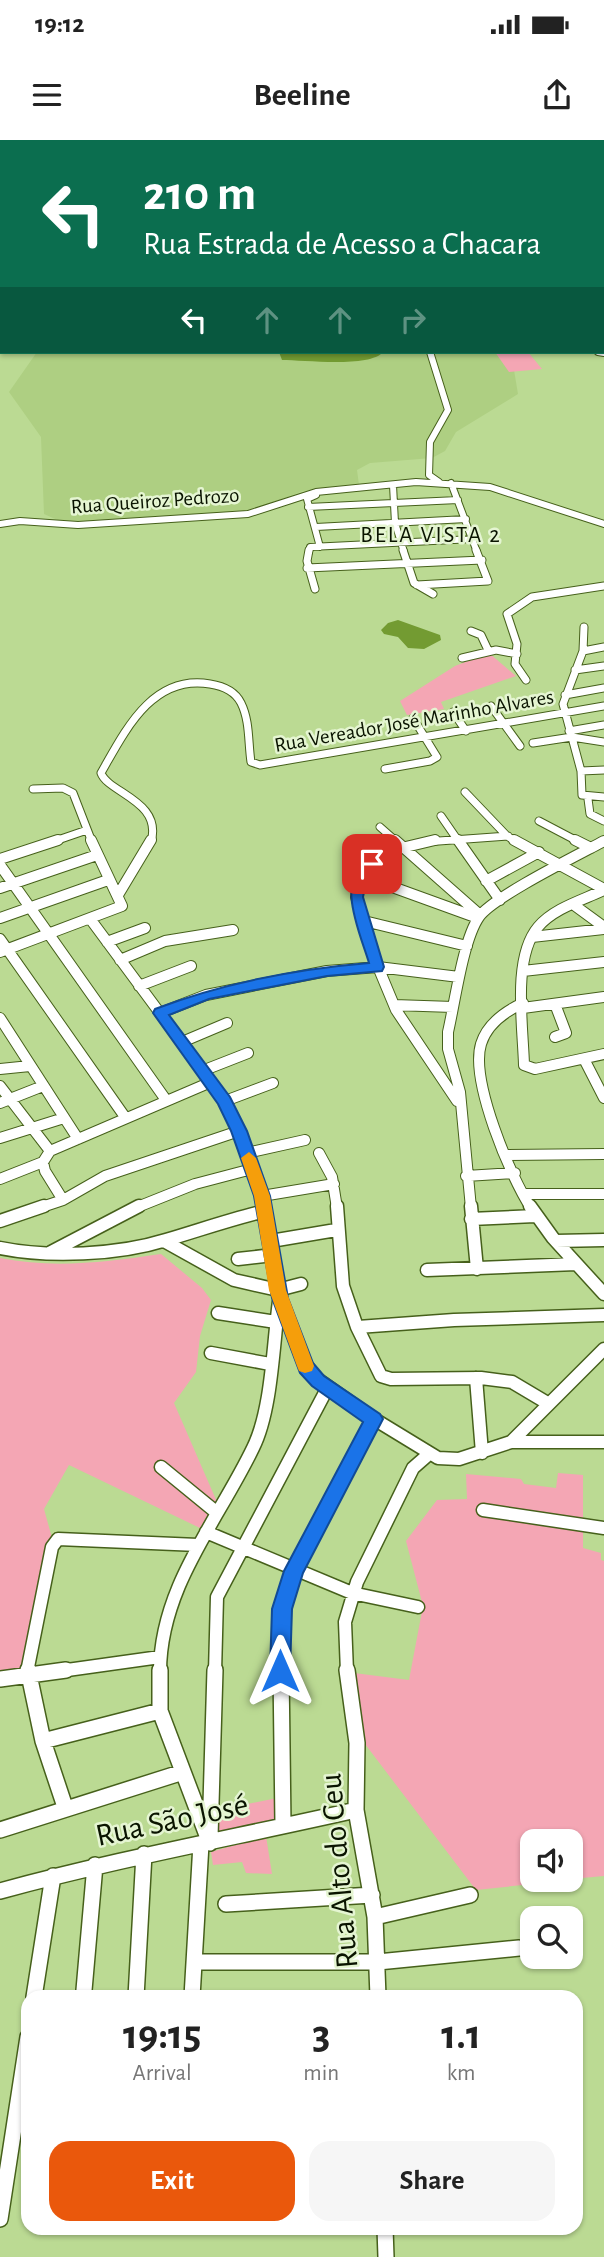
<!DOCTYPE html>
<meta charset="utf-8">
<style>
:root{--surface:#fff;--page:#f6f6f6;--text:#222;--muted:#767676;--accent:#ea580c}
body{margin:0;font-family:"Alegreya Sans",sans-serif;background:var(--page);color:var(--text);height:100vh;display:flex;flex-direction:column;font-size:26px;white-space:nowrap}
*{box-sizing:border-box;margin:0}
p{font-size:23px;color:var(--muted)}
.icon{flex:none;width:38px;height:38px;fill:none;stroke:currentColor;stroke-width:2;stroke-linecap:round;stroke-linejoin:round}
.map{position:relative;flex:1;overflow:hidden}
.side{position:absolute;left:21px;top:1850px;width:562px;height:245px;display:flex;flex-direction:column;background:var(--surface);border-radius:21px;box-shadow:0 2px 5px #0004}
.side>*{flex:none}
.banner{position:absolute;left:0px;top:0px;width:606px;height:214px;box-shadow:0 2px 5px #0004;background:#0b6e4f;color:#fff;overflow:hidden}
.tools{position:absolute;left:520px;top:1689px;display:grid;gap:14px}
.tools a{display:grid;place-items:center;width:63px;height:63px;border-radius:14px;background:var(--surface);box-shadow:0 2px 5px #0004;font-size:35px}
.pin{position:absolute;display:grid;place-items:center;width:60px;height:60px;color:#fff;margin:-30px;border-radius:14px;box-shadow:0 4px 10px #0006}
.me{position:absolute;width:77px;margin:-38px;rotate:0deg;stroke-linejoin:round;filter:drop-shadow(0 0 5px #0008)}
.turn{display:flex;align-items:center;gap:24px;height:147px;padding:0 28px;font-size:32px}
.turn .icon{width:91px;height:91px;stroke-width:2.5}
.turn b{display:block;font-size:49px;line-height:60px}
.lanes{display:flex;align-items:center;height:66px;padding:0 28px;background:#0003;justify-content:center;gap:35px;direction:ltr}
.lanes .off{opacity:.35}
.eta{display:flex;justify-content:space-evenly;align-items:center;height:119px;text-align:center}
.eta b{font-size:42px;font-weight:700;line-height:49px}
.button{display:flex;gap:14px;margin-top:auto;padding:14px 28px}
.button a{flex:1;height:80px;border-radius:21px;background:var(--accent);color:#fff;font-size:28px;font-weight:700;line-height:80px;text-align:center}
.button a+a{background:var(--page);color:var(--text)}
.status{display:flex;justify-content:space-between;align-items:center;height:49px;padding:0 35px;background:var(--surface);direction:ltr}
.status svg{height:19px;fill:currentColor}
header{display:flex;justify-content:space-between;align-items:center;height:91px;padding:0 28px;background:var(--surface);font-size:32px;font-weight:700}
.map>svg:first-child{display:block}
.built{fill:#aecf82}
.green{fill:#f4a6b4}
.water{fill:#739b32}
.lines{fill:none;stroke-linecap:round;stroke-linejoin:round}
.minor-far5-casing{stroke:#46601b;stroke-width:5}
.minor-far4-casing{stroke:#46601b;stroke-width:8}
.minor-far3-casing{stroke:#46601b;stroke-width:9}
.minor-far2-casing{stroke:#46601b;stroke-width:12}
.minor-far1-casing{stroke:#46601b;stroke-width:15}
.minor-casing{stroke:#46601b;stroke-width:18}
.major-casing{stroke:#46601b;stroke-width:3}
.minor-far5{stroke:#fff;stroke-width:4.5}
.minor-far4{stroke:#fff;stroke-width:6}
.minor-far3{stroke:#fff;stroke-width:7}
.minor-far2{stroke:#fff;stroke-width:10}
.minor-far1{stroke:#fff;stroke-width:12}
.minor{stroke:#fff;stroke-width:15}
.major{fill:#fff;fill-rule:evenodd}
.route{fill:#1a73e8;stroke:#114b97;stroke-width:2}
.slow{fill:#f59e0b}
.labels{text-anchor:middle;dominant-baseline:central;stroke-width:5;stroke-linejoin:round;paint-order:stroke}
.far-street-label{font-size:21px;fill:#0a1400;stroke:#e5f5d2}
.far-neighbourhood-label{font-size:23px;letter-spacing:2px;fill:#0a1400;stroke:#e5f5d2}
.near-street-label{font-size:32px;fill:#0a1400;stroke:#e5f5d2}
</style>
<div class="status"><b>19:12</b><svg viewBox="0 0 49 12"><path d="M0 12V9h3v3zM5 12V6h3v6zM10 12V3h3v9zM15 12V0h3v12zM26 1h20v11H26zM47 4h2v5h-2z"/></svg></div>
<header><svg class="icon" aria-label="menu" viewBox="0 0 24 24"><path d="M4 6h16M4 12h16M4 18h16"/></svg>Beeline<svg class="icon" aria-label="share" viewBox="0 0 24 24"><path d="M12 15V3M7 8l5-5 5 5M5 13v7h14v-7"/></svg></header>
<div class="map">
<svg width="604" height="2117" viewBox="0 0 604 2117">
<rect width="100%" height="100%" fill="#bbda93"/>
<path class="built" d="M37,212H511L518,254L456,292L445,311L432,318L370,323L357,330L359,345L303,351L249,372L99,382H62L44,374L41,297L9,252Z"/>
<path class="green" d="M495,212H528L542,229L509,232Z
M489,513L516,536L441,562L444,569L407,575L400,561L455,526Z
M161,1114L202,1148L211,1160L200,1196L196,1232L174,1263L217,1362L200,1388L69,1325L44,1369L52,1398L24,1532L0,1533V1118C54,1129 106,1122 161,1114Z
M558,1333L583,1335V1408L601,1413V1420L604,1421V1736L571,1739L570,1701H532V1740H570L476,1750L365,1604L354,1533L409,1540L423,1466L406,1401L437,1360L467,1359L466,1334L521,1339L524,1344L556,1348Z
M277,1658L278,1679L216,1695L218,1670Z
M266,1696L272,1734L246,1733L242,1722L213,1725L211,1712Z"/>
<path class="water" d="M279,212H383C370,228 304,220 282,220Z
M398,480L440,495L441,500L424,509L408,508L398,497L384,494L381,490L388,483Z"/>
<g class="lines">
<g class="minor-far5-casing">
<path id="minor-far5" d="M67,0L80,2
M117,1L127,0
M350,2L360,0
M362,2L384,0
M0,16L2,14
M0,43L2,41
M0,81L2,77
M0,148L2,150"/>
</g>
<g class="minor-far4-casing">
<path id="minor-far4" d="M430,212L448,270L430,302L429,335L439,342
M598,212L604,213
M451,343L477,412
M393,345L395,383L404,412
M316,355L307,359L320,407
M308,367L458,360
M0,384L20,381L78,385L248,374L316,352L416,342L490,347L604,384
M316,387L466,379
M309,412L310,407L474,399"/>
</g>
<g class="minor-far3-casing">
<path id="minor-far3" d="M309,410L307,421L315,449
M403,410L414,443L433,454
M307,428L482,420
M417,445L488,441L476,410
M584,487L583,511L563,564L581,631L582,655L604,657
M471,491L481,495L488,510
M583,511L604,507
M462,518L496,510L517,514
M575,530L604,526
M526,540L515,524L517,504L507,474L532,457L604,446
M565,555L604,548
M491,566L520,606
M453,572L466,591
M569,591L604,585
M533,603L572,597L604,602
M385,629L430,621L437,617L413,578
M581,631L604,630
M33,649L63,648L73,653L92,702
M465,652L507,696L517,702
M588,659L590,674L604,681
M441,676L459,702
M539,681L579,702
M380,687L397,702
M52,702L87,690
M151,702C163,661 108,653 101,633C125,591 152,534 210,544C223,546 235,551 241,563C250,581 248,602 251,622L260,625L604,566
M425,702L508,696"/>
</g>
<g class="minor-far2-casing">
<path id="minor-far2" d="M395,700L480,775
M435,700L393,710L374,721L361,736L356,757L376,822L396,870L457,961
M458,700L500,760
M514,700L604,749
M575,700L591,708
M0,719L58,700
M0,725L166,960
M362,736L478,778
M486,741L539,712
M0,748L97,715
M604,750C583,760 554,768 538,787C512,818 523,886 524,925L535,929L604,914
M118,755L151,700
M574,765L604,787
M0,778L108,740
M91,780L225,961L239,991L264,1068
M364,781L467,806
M532,797L604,789
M0,799L125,977
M107,802L145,788
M0,812L122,766L91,700
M120,820L165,801L233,790
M523,831L604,822
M139,846L191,826
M523,863C506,871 487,884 481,904C470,940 510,1036 531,1068
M555,864L566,893L555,897
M394,865L453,867
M523,868L604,857
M160,873L206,855L327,831L378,827L459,837
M0,878L78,999
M182,902L227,883
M584,919L604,958
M0,929L30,926
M202,931L248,913
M0,946L50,1011L43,1022L0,1039
M225,961L273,943
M0,963L43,946
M0,998L64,978
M50,1011L211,942
M247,1013L305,1000
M319,1013L332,1037L337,1068
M507,1015L604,1014
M43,1022L45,1031L63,1060
M466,1036L515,1033
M523,1054H604
M262,1056L334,1044
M39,1068L63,1060L105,1036L239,991
M135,1068L195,1044L252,1029
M471,1068L460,952L448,909V892C455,862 463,800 479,777C493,757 578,715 604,701"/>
</g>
<g class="minor-far1-casing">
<path id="minor-far1" d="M264,1066L280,1158L302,1218L313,1236L374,1279L438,1318L459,1319L511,1302H604
M337,1066L343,1146L357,1187L381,1236L391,1239L481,1238L512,1242L549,1264
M471,1066L477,1129
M530,1066L553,1098L604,1154
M471,1079L535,1076
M0,1081L44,1066
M164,1101L234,1140L278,1150L301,1144
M271,1101L336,1090
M556,1101L604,1100
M0,1108C49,1118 118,1115 166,1100C200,1090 231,1079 265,1071
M51,1112L139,1066
M238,1119L273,1115
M427,1130L576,1124
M218,1173L276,1182
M358,1187L454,1180L604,1175
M211,1213L270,1224
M476,1238L482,1313
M511,1302L604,1209
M161,1327L216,1372
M483,1370L604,1388
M206,1392L352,1453L418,1467
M27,1532L52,1407L58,1399L198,1405
M53,1532L160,1517
M160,1532C160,1447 218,1381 253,1308C272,1270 273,1204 279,1161
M215,1532L217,1457L328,1247
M281,1532L282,1469L294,1431L374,1279
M347,1532L345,1482L357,1442L413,1328L429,1314"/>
</g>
<g class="minor-casing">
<path id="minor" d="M28,1530L43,1601L65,1667
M160,1530V1571L210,1703
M281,1530L283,1685
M347,1530L357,1603L356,1670L375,1777L378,1857
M0,1539L66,1530
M43,1601L160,1571
M0,1690L183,1632
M210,1697L215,1530
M0,1751C117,1719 237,1697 356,1670
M226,1764L372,1755
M375,1777L470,1755
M194,1822H378L519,1808
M84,1850L95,1725
M34,1857L53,1736
M136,1857L144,1714
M192,1857L201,1704
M0,2079L28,1897
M385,2088L386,2117"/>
</g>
<g class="major-casing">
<path id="major" d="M310,0H317L319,2H312Z"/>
</g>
<use href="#minor-far5" class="minor-far5"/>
<use href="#minor-far4" class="minor-far4"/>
<use href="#minor-far3" class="minor-far3"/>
<use href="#minor-far2" class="minor-far2"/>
<use href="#minor-far1" class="minor-far1"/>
<use href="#minor" class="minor"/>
<use href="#major" class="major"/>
</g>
<path class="route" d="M372,720L379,724L366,742L363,757L384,827L382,831L327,836L209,859L169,875L230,957L247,991L270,1056L288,1158L313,1223L324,1236L380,1274L383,1279L303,1433L292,1469L290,1531L288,1538L280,1541L273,1538L270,1531L272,1469L284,1431L363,1282L312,1246L300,1233L272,1158L254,1056L231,991L218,964L153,873L155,869C223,843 297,829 369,823C361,795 332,735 372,720Z"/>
<path class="slow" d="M249,1012L256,1018L270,1056L286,1150L314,1226L312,1231L305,1233L299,1231L297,1226L269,1150L254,1056L241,1018Z"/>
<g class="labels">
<g class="far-street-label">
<text transform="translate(155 361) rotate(-4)">Rua Queiroz Pedrozo</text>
<text transform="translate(414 581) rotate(-10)">Rua Vereador José Marinho Alvares</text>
</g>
<g class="far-neighbourhood-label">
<text x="431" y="395">BELA VISTA 2</text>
</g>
<g class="near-street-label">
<text transform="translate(172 1680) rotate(-12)">Rua São José</text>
<text transform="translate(339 1731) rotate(-95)">Rua Alto do Ceu</text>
</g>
</g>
</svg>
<div class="tools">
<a><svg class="icon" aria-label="sound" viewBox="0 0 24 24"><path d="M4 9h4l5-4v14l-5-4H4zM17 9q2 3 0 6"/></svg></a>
<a><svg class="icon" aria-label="search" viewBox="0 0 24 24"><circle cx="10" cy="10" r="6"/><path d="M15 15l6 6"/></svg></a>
</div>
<div class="pin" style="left:372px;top:724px;background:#d93025"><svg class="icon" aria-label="arrive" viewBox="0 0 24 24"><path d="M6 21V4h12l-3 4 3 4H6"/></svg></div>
<svg class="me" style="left:280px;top:1531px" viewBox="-20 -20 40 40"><path d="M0-17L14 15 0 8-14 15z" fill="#1a73e8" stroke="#fff" stroke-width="4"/></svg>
<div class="banner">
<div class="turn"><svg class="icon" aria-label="left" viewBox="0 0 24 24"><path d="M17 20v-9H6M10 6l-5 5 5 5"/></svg><div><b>210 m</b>Rua Estrada de Acesso a Chacara</div></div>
<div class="lanes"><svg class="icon" aria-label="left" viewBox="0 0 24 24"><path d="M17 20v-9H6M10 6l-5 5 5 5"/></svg><svg class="icon off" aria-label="ahead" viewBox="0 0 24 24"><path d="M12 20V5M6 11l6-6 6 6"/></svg><svg class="icon off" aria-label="ahead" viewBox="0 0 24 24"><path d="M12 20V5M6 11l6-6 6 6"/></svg><svg class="icon off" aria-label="right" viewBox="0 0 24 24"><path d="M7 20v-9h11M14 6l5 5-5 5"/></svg></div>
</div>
<section class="side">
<div class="eta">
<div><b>19:15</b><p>Arrival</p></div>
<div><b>3</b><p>min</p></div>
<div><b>1.1</b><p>km</p></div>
</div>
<div class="button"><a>Exit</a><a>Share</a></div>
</section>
</div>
